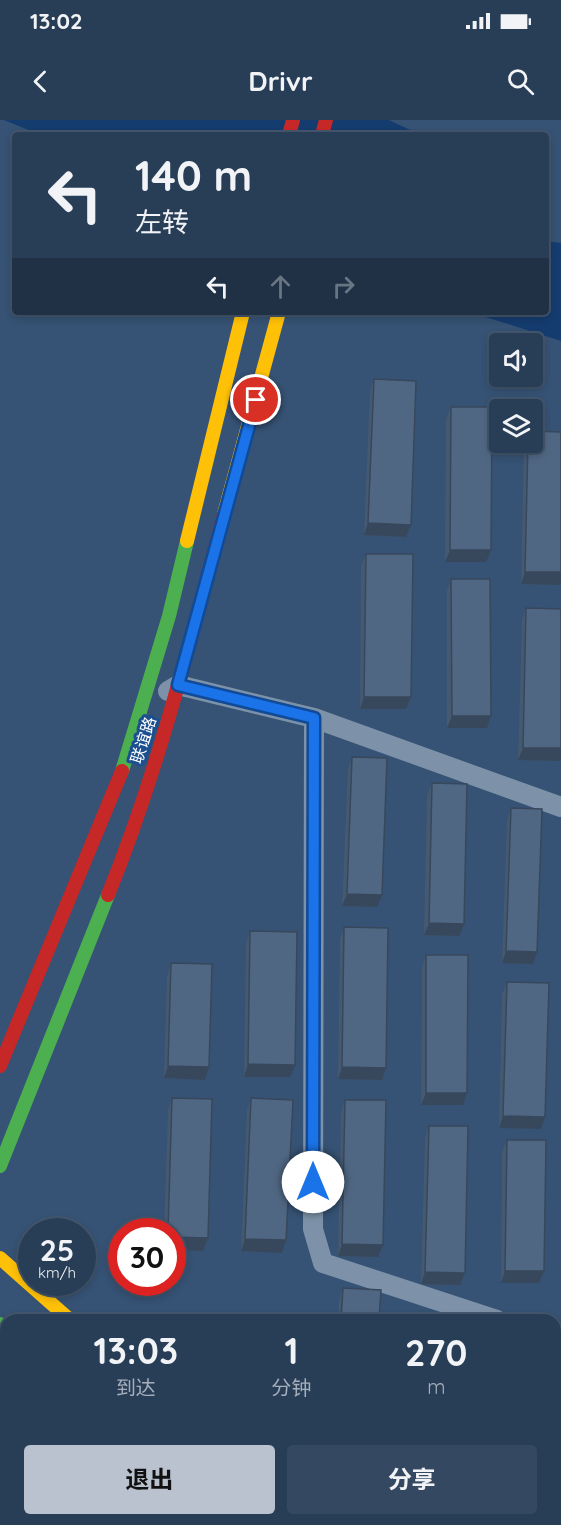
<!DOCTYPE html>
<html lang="zh">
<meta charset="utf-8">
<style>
:root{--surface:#283e57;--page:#344961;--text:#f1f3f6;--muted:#a5aeba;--line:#44576d;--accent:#b9c2ce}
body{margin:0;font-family:Quicksand,"Noto Sans SC",sans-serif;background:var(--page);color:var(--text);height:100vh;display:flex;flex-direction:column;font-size:22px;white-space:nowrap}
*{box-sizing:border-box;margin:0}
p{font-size:20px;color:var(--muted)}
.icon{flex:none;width:33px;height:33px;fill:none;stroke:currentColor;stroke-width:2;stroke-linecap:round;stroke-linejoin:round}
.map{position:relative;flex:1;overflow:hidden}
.details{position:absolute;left:0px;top:1194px;width:561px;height:212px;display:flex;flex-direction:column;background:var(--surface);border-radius:18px 18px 0 0;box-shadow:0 3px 9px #0003,0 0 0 2px var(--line)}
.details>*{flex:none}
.top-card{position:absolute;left:12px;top:12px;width:537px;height:183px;border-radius:6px;box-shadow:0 3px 9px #0003,0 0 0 2px var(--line);background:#283e57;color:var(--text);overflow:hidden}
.fabs{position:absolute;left:489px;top:213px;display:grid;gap:12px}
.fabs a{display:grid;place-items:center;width:54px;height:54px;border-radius:6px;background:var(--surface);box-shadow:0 3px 9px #0003,0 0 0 2px var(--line);font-size:30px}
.speed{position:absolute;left:18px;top:1098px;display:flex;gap:12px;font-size:30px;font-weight:700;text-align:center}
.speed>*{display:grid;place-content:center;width:78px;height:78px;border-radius:50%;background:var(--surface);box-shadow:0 3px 9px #0003,0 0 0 2px var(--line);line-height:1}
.speed small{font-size:15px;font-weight:400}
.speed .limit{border:9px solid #d22;background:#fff;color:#111}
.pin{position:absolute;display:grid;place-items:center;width:51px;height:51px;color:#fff;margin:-26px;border:3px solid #fff;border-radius:50%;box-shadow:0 2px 6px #0007}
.me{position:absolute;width:66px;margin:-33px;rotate:0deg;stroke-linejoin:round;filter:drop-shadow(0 0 4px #0008)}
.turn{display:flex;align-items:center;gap:21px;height:126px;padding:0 24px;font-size:27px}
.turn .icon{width:78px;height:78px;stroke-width:2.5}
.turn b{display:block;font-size:42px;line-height:51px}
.lanes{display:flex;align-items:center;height:57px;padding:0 24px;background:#0003;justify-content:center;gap:30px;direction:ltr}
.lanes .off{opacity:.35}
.eta{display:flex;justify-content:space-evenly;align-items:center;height:102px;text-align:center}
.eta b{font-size:36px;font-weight:700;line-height:42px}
.action{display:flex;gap:12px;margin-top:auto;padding:12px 24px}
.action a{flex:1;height:69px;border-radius:6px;background:var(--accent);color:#111;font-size:24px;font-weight:700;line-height:69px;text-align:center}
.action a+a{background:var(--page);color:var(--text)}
.status{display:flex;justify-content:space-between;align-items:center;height:42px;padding:0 30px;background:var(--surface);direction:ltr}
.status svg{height:16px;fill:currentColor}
header{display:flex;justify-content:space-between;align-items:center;height:78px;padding:0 24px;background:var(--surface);font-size:27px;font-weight:700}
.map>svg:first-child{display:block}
.water{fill:#153c6e}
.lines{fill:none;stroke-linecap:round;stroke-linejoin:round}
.street{stroke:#7d92a8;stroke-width:20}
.fast{stroke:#4caf50;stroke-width:14}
.slow{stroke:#ffc107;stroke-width:14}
.jam{stroke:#c62828;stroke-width:14}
.wall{fill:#455971}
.shaded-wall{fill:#38485c}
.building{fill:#506783;stroke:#38485c;stroke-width:1.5}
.route-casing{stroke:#114b97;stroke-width:15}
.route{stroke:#1a73e8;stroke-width:10}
.labels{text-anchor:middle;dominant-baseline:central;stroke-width:6;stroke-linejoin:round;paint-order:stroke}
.street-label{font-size:16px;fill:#fff;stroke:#1b4f8f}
</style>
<div class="status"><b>13:02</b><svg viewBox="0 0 49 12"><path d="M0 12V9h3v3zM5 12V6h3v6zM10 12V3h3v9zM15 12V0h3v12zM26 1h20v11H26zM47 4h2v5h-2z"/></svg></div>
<header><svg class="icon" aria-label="back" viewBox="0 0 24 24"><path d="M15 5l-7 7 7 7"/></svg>Drivr<svg class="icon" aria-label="search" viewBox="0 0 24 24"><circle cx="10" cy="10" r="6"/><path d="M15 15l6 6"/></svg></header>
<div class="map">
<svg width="561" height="1405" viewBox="0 0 561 1405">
<rect width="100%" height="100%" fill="#365274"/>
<path class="water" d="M4,0H389L421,15H41Z
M546,121L561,123V221L470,192H546Z"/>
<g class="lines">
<path class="street" d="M168,571L178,565L314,598L561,687
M314,598L313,1109L323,1143L497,1200
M555,1219L561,1221"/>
<path class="fast" d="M122,651L169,496L187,421
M0,1046L108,775
M0,1204L6,1209
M230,1400L236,1405"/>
<path class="slow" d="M224,394L279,192
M187,421L243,192
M0,1138L70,1200"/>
<path class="jam" d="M289,15L293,0
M322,15L326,0
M108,775C158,652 190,522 224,394
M0,946L122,651
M295,1400L301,1405"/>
</g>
<path class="wall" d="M374,259L411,405L406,417L364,415L370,271Z
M451,287L486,442H445L446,299Z
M524,322H532L561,465L521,464Z
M366,434L411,577L406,589H360L361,446Z
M451,459L487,608H447V471Z
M526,488L561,641L518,640L522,500Z
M352,637L377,787L342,786L348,649Z
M432,663L459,816L424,815L427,675Z
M511,688L533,844L502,843L507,700Z
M344,807L386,948L382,960L338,959L340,819Z
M250,811L290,957H244L246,823Z
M426,835L467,973L463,985H421L422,847Z
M171,843L209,947L205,960L164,958L167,856Z
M507,862L541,1009L499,1008L502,874Z
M172,978L208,1118L203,1131L172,1112H164L168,990Z
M251,978L282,1133L241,1131L247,990Z
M345,980L383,1125L378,1137L338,1136L341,992Z
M429,1006L465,1153L460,1165L421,1164L425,1018Z
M507,1020L544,1151L539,1163H501L502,1032Z
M343,1168L379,1200H338L339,1180Z"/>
<path class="shaded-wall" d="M368,403L411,405L406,417L364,415Z
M450,430H491L486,442H445Z
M525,452H561V465L521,464Z
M364,577H411L406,589H360Z
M452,596H491L487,608H447Z
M523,628H561V641L518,640Z
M347,774L382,775L377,787L342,786Z
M429,803L464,804L459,816L424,815Z
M506,831L537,832L533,844L502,843Z
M248,944L295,945L290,957H244Z
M168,946L209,947L205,960L164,958Z
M342,947L386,948L382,960L338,959Z
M426,973H467L463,985H421Z
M503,996L545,997L541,1009L499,1008Z
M172,1117L208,1118L203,1131L172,1130Z
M245,1119L286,1120L282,1133L241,1131Z
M342,1124L383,1125L378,1137L338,1136Z
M505,1151H544L539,1163H501Z
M425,1152L465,1153L460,1165L421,1164Z"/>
<path class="building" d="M374,259L416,261L411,405L368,403Z
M451,287H492L491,430H450Z
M532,311L561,312V452H525L528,322H532Z
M366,434H413L411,577H364Z
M451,459H490L491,596H452Z
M526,488L561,489V628H523Z
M352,637L387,638L382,775L347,774Z
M432,663L467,664L464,804L429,803Z
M511,688L542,689L537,832L506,831Z
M344,807L388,808L386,948L342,947Z
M250,811L297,812L295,945L248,944Z
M426,835H468L467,973H426Z
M171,843L212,844L209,947L168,946Z
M507,862L549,863L545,997L503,996Z
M172,978L212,979L208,1118L172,1117V1112H168Z
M251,978L293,980L286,1120L245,1119Z
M345,980H386L383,1125L342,1124Z
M429,1006H468L465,1153L425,1152Z
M507,1020H546L544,1151H505Z
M343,1168L381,1170L379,1200H341Z"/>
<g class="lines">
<g class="route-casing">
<path id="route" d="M256,280L178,565L314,598L313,1062"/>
</g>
<use href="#route" class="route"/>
</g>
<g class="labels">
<g class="street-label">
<text transform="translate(143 620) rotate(-72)">联谊路</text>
</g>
</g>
</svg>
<div class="fabs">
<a><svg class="icon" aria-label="sound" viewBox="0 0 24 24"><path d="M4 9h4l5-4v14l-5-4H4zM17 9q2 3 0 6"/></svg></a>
<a><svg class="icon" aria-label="layers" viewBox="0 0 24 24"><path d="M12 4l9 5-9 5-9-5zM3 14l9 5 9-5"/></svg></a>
</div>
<div class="speed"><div>25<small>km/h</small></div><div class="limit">30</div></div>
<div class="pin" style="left:256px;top:280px;background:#d93025"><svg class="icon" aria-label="arrive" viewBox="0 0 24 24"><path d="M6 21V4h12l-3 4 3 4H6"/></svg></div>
<svg class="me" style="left:313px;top:1062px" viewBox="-20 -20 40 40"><circle r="19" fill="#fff"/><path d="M0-13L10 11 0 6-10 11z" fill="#1a73e8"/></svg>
<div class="top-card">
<div class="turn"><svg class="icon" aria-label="left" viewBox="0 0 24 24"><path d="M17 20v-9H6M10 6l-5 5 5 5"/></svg><div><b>140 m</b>左转</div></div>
<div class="lanes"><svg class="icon" aria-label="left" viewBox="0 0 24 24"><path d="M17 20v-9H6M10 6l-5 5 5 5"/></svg><svg class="icon off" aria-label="ahead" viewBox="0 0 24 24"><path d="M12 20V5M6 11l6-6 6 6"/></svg><svg class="icon off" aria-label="right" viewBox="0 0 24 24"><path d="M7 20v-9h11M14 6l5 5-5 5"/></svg></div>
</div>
<section class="details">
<div class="eta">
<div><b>13:03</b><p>到达</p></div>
<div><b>1</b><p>分钟</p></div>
<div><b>270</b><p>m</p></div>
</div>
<div class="action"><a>退出</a><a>分享</a></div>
</section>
</div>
